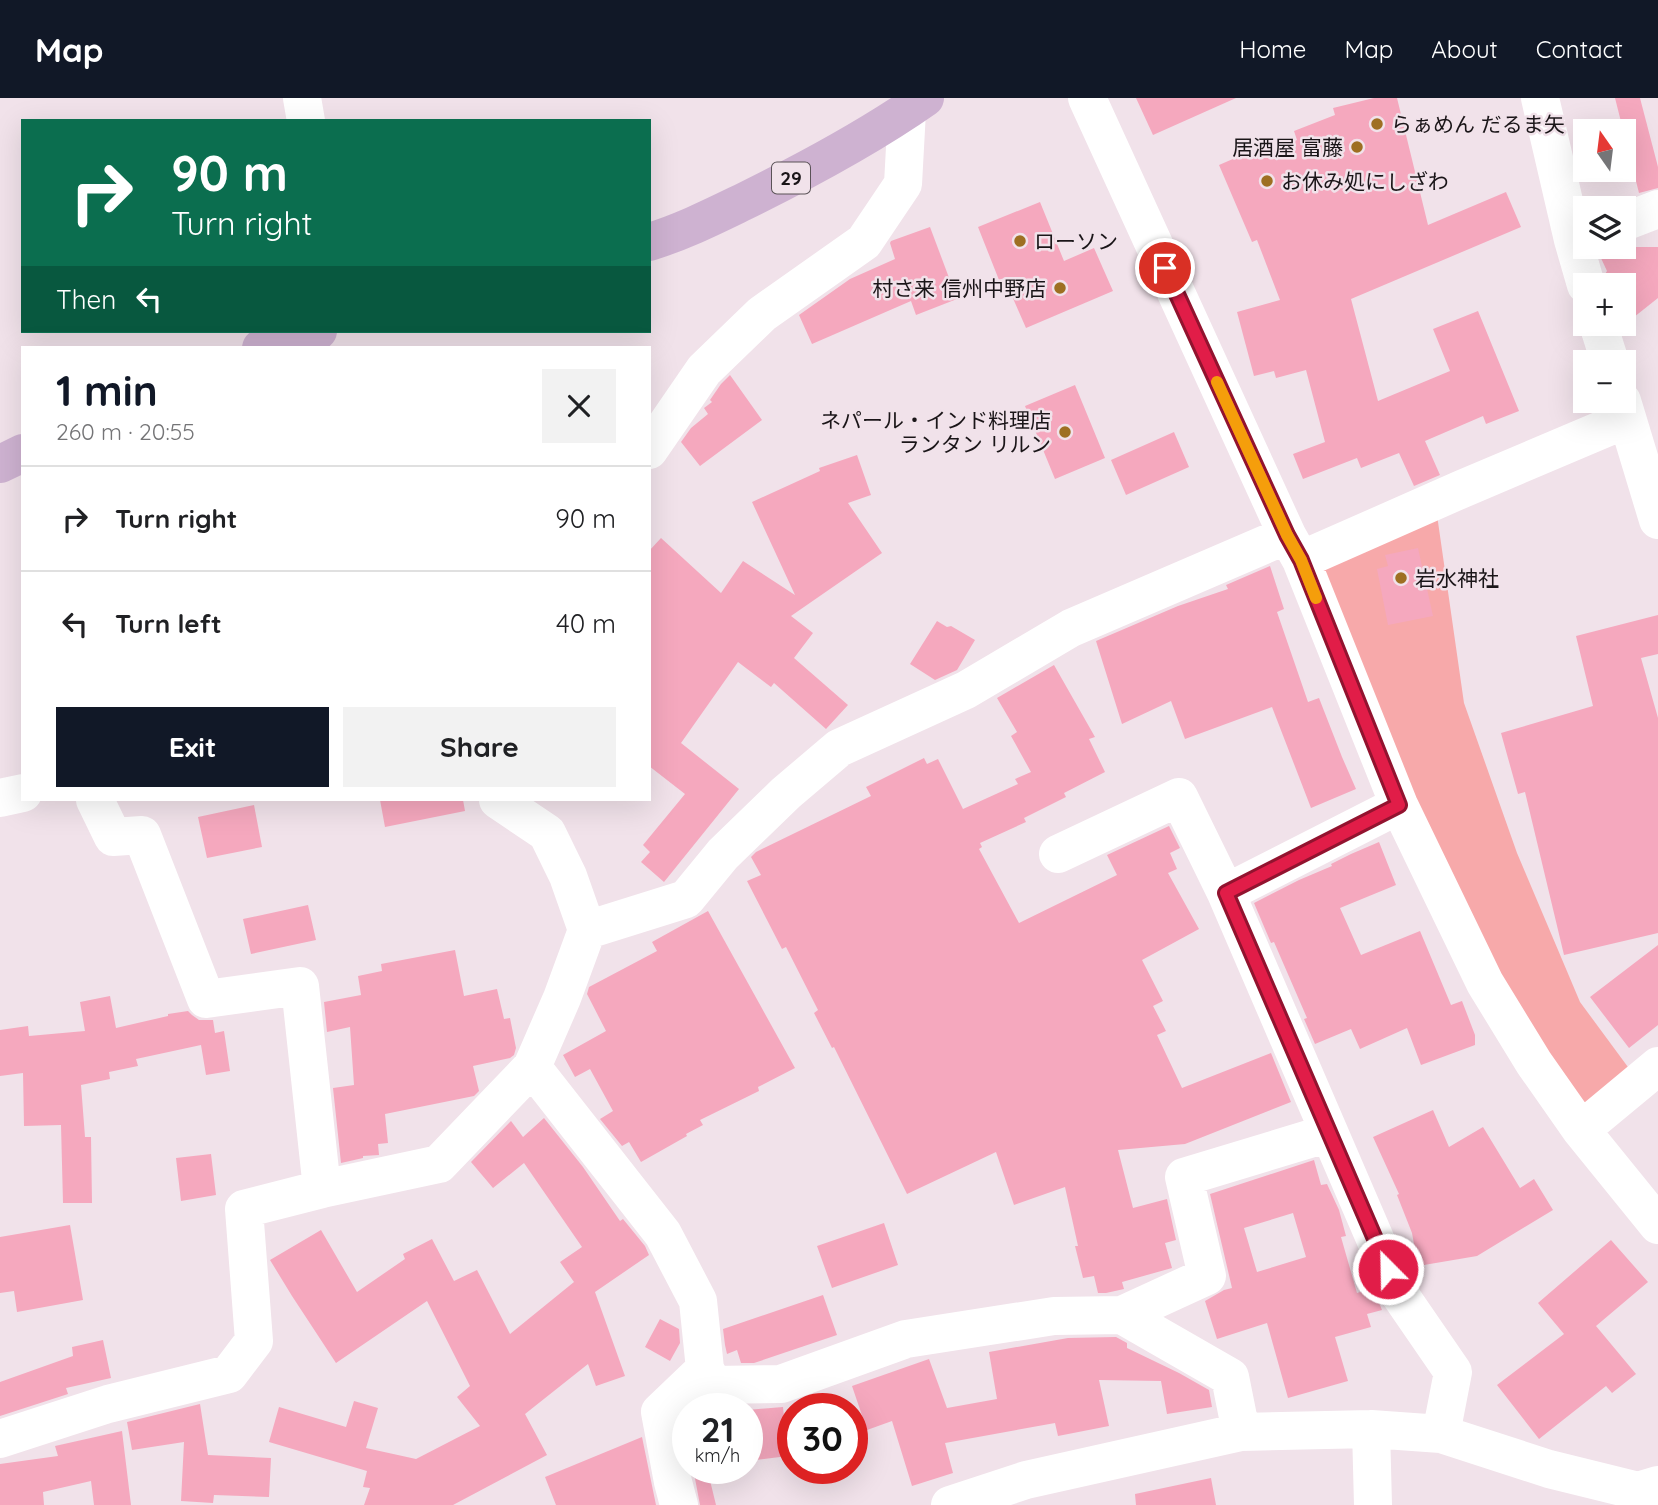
<!DOCTYPE html>
<meta charset="utf-8">
<style>
:root{--surface:#fff;--page:#f2f2f2;--text:#202124;--muted:#757577;--line:#e0e0e0;--accent:#111827}
body{margin:0;font-family:Quicksand,"Noto Sans JP",sans-serif;background:var(--page);color:var(--text);height:100vh;display:flex;flex-direction:column;font-size:26px;white-space:nowrap}
*{box-sizing:border-box;margin:0}
p{font-size:23px;color:var(--muted)}
.icon{flex:none;width:38px;height:38px;fill:none;stroke:currentColor;stroke-width:2;stroke-linecap:round;stroke-linejoin:round}
.map{position:relative;flex:1;overflow:hidden}
.drawer{position:absolute;left:21px;top:248px;width:630px;height:455px;display:flex;flex-direction:column;background:var(--surface);border-radius:0px;box-shadow:0 7px 28px #0002}
.drawer>*{flex:none}
.guide{position:absolute;left:21px;top:21px;width:630px;height:214px;border-radius:0px;box-shadow:0 7px 28px #0002;background:#0b6e4f;color:#fff;overflow:hidden}
.needle{width:46px;rotate:346deg}
.controls{position:absolute;left:1573px;top:21px;display:grid;gap:14px}
.controls a{display:grid;place-items:center;width:63px;height:63px;border-radius:0px;background:var(--surface);box-shadow:0 7px 28px #0002;font-size:35px}
.speed{position:absolute;left:672px;top:1295px;display:flex;gap:14px;font-size:35px;font-weight:700;text-align:center}
.speed>*{display:grid;place-content:center;width:91px;height:91px;border-radius:50%;background:var(--surface);box-shadow:0 7px 28px #0002;line-height:1}
.speed small{font-size:18px;font-weight:400}
.speed .limit{border:10px solid #d22;background:#fff;color:#111}
.pin{position:absolute;display:grid;place-items:center;width:60px;height:60px;color:#fff;margin:-30px;border:4px solid #fff;border-radius:50%;box-shadow:0 2px 7px #0007}
.me{position:absolute;width:77px;margin:-38px;rotate:337deg;stroke-linejoin:round;filter:drop-shadow(0 0 5px #0008)}
.turn{display:flex;align-items:center;gap:24px;height:147px;padding:0 35px;font-size:32px}
.turn .icon{width:91px;height:91px;stroke-width:2.5}
.turn b{display:block;font-size:49px;line-height:60px}
.then{display:flex;align-items:center;height:66px;padding:0 35px;background:#0003;gap:14px;font-size:26px}
.round{display:grid;place-items:center;flex:none;width:74px;height:74px;border-radius:0px;background:var(--page)}
.head{display:flex;align-items:center;justify-content:space-between;height:119px;padding:0 35px}
h1{font-size:42px;font-weight:700;line-height:52px;color:var(--accent)}
.button{display:flex;gap:14px;margin-top:auto;padding:14px 35px}
.button a{flex:1;height:80px;border-radius:0px;background:var(--accent);color:#fff;font-size:28px;font-weight:700;line-height:80px;text-align:center}
.button a+a{background:var(--page);color:var(--text)}
ul{padding:0;list-style:none}
li{display:flex;align-items:center;gap:21px;height:105px;padding:0 35px;border-top:2px solid var(--line)}
li div{flex:1}
li b{display:block;font-size:26px}
li em{font-style:normal}
header{display:flex;align-items:center;gap:42px;box-sizing:border-box;height:98px;padding:0 35px;background:var(--accent);color:#fff}
header strong{font-size:33px}
nav{display:flex;gap:38px;margin-inline-start:auto;font-size:24px}
.map>svg:first-child{display:block}
.green{fill:#f7a9aa}
.building{fill:#f5a8be;fill-rule:evenodd}
.lines{fill:none;stroke-linecap:round;stroke-linejoin:round}
.minor{stroke:#fff;stroke-width:38}
.major{stroke:#ceb2d1;stroke-width:38}
.route-casing{stroke:#92132f;stroke-width:18}
.route{stroke:#e11d48;stroke-width:12}
.slow{stroke:#f59e0b;stroke-width:12}
.poi-dot{fill:#9e6f22;stroke:#f1e2ea;stroke-width:2.5}
.labels{text-anchor:middle;dominant-baseline:central;stroke-width:5;stroke-linejoin:round;paint-order:stroke}
.shield{fill:#f1e2ea;stroke:#5a5257;stroke-width:2}
.shield-label{font-size:19px;font-weight:bold;fill:#1a1518}
.poi-label{font-size:21px;fill:#1a1518;stroke:#f1e2ea;text-anchor:start}
</style>
<header>
<strong>Map</strong>
<nav><a>Home</a><a>Map</a><a>About</a><a>Contact</a></nav>
</header>
<div class="map">
<svg width="1658" height="1407" viewBox="0 0 1658 1407">
<rect width="100%" height="100%" fill="#f1e2ea"/>
<path class="green" d="M1435,403L1464,605L1517,755L1580,904L1639,984L1581,1032L1534,965L1301,462Z"/>
<path class="building" d="M1136,0H1236L1153,37Z
M1374,0H1397L1428,127L1506,94L1521,129L1351,201L1378,303L1450,273L1433,231L1478,213L1519,313L1486,326L1483,318L1425,343L1440,377L1414,388L1399,355L1361,370L1357,360L1303,381L1293,356L1325,344L1306,272L1276,280L1274,273L1254,278L1237,214L1280,202L1257,142L1252,144L1219,67L1249,54L1252,61L1297,42L1294,33L1335,17L1333,10Z
M1615,0H1640L1658,69V90L1639,95Z
M1040,104L1064,163L1094,150L1113,193L1026,230L1004,180L999,182L978,129Z
M930,129L957,201L916,217L911,203L812,246L799,217L850,181L895,161L890,145L891,143Z
M1612,149H1658V200L1624,227V187H1607L1605,176L1607,173L1600,158Z
M730,277L762,322L700,368L681,344L691,330L708,316L704,310L712,304L710,302L721,286Z
M1075,287L1105,360L1055,381L1025,308Z
M1174,334L1189,369L1126,397L1111,362Z
M857,357L871,397L848,405L882,455L791,518L813,535L794,560L848,607L826,631L774,585L771,589L738,564L681,645L739,691L664,784L641,764L650,754L643,747L685,696L649,668V453L661,440L721,495L743,463L795,497L752,404L820,373L819,370Z
M1418,450L1433,518L1388,527L1377,471L1388,468L1385,457Z
M1270,468L1284,511L1277,514L1308,604L1319,600L1342,659L1356,691L1311,710L1272,609L1185,641L1171,603L1122,626L1096,543L1178,508L1228,491L1226,487Z
M1658,517V556L1641,560L1658,620V835L1564,857L1525,694L1518,696L1501,635L1593,608L1576,538Z
M937,523L947,529L951,528L975,542L957,572L935,582L910,566Z
M1054,567L1095,639L1089,641L1105,674L1064,695L1066,699L1024,720L1026,724L980,745L982,749L979,751L1019,825L1117,777L1107,757L1169,728L1180,750L1170,755L1177,771L1168,775L1199,831L1142,862L1163,903L1153,908L1166,933L1157,937L1182,990L1271,955L1291,1004L1185,1046L1118,1052L1133,1110L1167,1101L1176,1142L1165,1145L1172,1170L1122,1184L1124,1191L1106,1195H1098L1094,1178L1083,1180L1075,1148H1078L1065,1089L1014,1107L996,1054L907,1096L834,949L832,950L814,915L818,912L786,849L782,851L747,783L761,777L751,759L756,754L871,698L866,689L924,660L927,666L938,661L963,711L1018,686L1015,681L1031,674L1011,638L1017,634L997,600Z
M380,702H463L465,713L385,729Z
M254,707L262,749L207,760L198,719Z
M1379,744L1396,787L1340,810L1361,857L1420,833L1451,907L1462,903L1475,937V947L1421,967L1407,930L1360,951L1351,931L1315,946L1304,921L1307,920L1274,844L1271,845L1254,805L1299,782L1332,768L1331,766L1351,756Z
M308,807L316,842L251,856L243,821Z
M708,813L795,970L758,989L759,993L700,1022L703,1027L686,1036L687,1038L641,1064L629,1044L622,1048L600,1021L613,1013L590,971L575,979L563,957L606,933L587,896L589,889L657,853L652,844Z
M1658,847V927L1629,950L1590,899Z
M455,852L464,898L497,891L504,921L510,920L516,950L514,957L510,960L473,968L479,993L474,998L385,1016L388,1045L378,1046L379,1057L363,1058V1060L341,1065L333,990L354,987L350,929L327,934L324,904L361,897L358,878L382,873L381,866Z
M110,898L116,930L168,918V916L188,913L192,917L199,922H213L215,935L224,933L230,973L206,977L201,947L136,961L138,968L109,974L110,981L81,987L85,1039H91L92,1105H63L61,1027L24,1028L23,975L0,978V932L28,928L29,938L85,933L80,904Z
M1433,1012L1449,1049L1483,1029L1520,1090L1534,1081L1553,1112L1477,1158L1418,1168L1412,1135L1397,1097L1399,1096L1373,1039Z
M544,1020L583,1069L620,1123L623,1121L645,1148L649,1157L595,1194L625,1278L596,1288L588,1266L525,1316L547,1357L453,1407H364L370,1390L363,1389L367,1373L269,1344L279,1309L346,1329L354,1303L378,1310L366,1350L416,1361L480,1328L457,1299L470,1288L427,1203L336,1265L292,1198L270,1162L321,1132L357,1194L405,1161L403,1156L432,1141L454,1183L477,1172L510,1236L574,1184L560,1164L582,1149L524,1065L493,1090L471,1064L511,1023L523,1039Z
M211,1056L216,1097L181,1103L176,1060Z
M1314,1062L1321,1087L1327,1086L1339,1112L1346,1138L1341,1139L1357,1195L1373,1190L1382,1212L1367,1216L1371,1229L1335,1239L1348,1283L1288,1300L1267,1225L1217,1241L1205,1203L1224,1192L1232,1190L1210,1096ZM1293,1115L1306,1159L1257,1174L1244,1130Z
M884,1125L898,1167L832,1190L817,1148Z
M70,1127L83,1202L17,1214L14,1193L0,1195V1139Z
M1611,1142L1648,1184L1596,1228L1636,1276L1612,1295L1606,1288L1539,1341L1497,1287L1564,1236L1538,1205Z
M823,1197L837,1237L754,1265H741L737,1252L727,1256L725,1247L723,1231Z
M660,1221L679,1231L680,1245L670,1263L645,1249Z
M1116,1239L1127,1245V1250L1179,1275L1209,1292L1212,1309L1167,1316L1161,1283L1099,1282L1109,1328L1058,1338L1055,1325L945,1345L953,1375L912,1388L892,1323L867,1332L852,1288L929,1261L947,1310L997,1301L989,1254L1068,1240Z
M103,1242L111,1280L66,1290L68,1296L0,1318V1284L73,1258L72,1249Z
M200,1306L208,1357L271,1360L269,1399L214,1397L213,1405L181,1403L184,1344L132,1352L127,1324Z
M783,1309L788,1358L747,1363V1312Z
M122,1333L131,1407H94L91,1383L43,1394L44,1407H0V1366L58,1358L55,1348Z
M642,1339L656,1407H556L545,1379Z
M693,1370H707L716,1407H700Z
M1211,1380L1216,1407H1136L1135,1396Z"/>
<g class="lines">
<path class="minor" d="M302,0L306,23
M1087,0L1287,437L1301,462L1399,707L1485,885L1534,965L1581,1032L1658,1127
M1540,0L1573,142L1586,187
M1624,124L1658,111
M1598,226L1610,264
M1622,303L1658,422
M649,352L704,272L762,216L864,144L903,86L907,13
M1301,462L1462,391L1627,321
M0,700L23,695
M95,702L113,739L142,737L206,901L300,888L322,1091
M498,702L547,735L568,778L587,832L562,900L532,969L663,1136L698,1203L705,1271L713,1287L781,1286L906,1241L1054,1218L1122,1217L1230,1279L1241,1334
M1058,756L1179,699L1226,795L1398,1194L1453,1274L1441,1336
M1226,795L1399,707
M587,832L686,801L723,756L786,695L839,650L966,592L1071,530L1287,437
M1581,1032L1658,968
M1122,1217L1207,1178L1184,1079L1329,1035
M1371,1331L1373,1407
M0,1341L108,1306L229,1276L254,1243L244,1111L322,1091L439,1066L532,969
M679,1407L673,1384L660,1314L705,1271
M950,1407L1026,1382L1241,1334L1371,1331L1441,1336L1549,1371L1638,1393L1658,1387"/>
<path class="major" d="M649,144C682,134 712,119 743,104C806,73 868,40 925,0
M261,250L318,233
M0,366L23,355"/>
</g>
<g class="lines">
<g class="route-casing">
<path id="route" d="M1165,170L1287,437L1301,462L1399,707L1226,795L1388,1171"/>
</g>
<use href="#route" class="route"/>
<path class="slow" d="M1217,284L1287,437L1301,462L1316,500"/>
</g>
<g class="poi-dot">
<circle cx="1377" cy="26" r="7"/>
<circle cx="1357" cy="49" r="7"/>
<circle cx="1267" cy="83" r="7"/>
<circle cx="1020" cy="143" r="7"/>
<circle cx="1060" cy="190" r="7"/>
<circle cx="1065" cy="334" r="7"/>
<circle cx="1401" cy="480" r="7"/>
</g>
<g class="labels">
<rect class="shield" x="772" y="64.5" width="38" height="31" rx="5"/>
<g class="shield-label">
<text x="791" y="80">29</text>
</g>
<g class="poi-label">
<text x="1391" y="26">らぁめん だるま矢</text>
<text x="1343" y="49" text-anchor="end">居酒屋 富藤</text>
<text x="1281" y="83">お休み処にしざわ</text>
<text x="1034" y="143">ローソン</text>
<text x="1046" y="190" text-anchor="end">村さ来 信州中野店</text>
<text x="1051" y="322" text-anchor="end">ネパール・インド料理店<tspan x="1051" dy="24">ランタン リルン</tspan></text>
<text x="1415" y="480">岩水神社</text>
</g>
</g>
</svg>
<div class="controls">
<a><svg class="needle" viewBox="-14 -14 28 28"><path d="M0-13l5 13h-10z" fill="#e53935"/><path d="M0 13l5-13h-10z" fill="#757577"/></svg></a>
<a><svg class="icon" aria-label="layers" viewBox="0 0 24 24"><path d="M12 4l9 5-9 5-9-5zM3 14l9 5 9-5"/></svg></a>
<a>+</a>
<a>−</a>
</div>
<div class="speed"><div>21<small>km/h</small></div><div class="limit">30</div></div>
<div class="pin" style="left:1165px;top:170px;background:#d93025"><svg class="icon" aria-label="arrive" viewBox="0 0 24 24"><path d="M6 21V4h12l-3 4 3 4H6"/></svg></div>
<svg class="me" style="left:1388px;top:1171px" viewBox="-20 -20 40 40"><circle r="17" fill="#e11d48" stroke="#fff" stroke-width="3"/><path d="M0-11L8 9 0 5-8 9z" fill="#fff"/></svg>
<div class="guide">
<div class="turn"><svg class="icon" aria-label="right" viewBox="0 0 24 24"><path d="M7 20v-9h11M14 6l5 5-5 5"/></svg><div><b>90 m</b>Turn right</div></div>
<div class="then">Then<svg class="icon" aria-label="left" viewBox="0 0 24 24"><path d="M17 20v-9H6M10 6l-5 5 5 5"/></svg></div>
</div>
<section class="drawer">
<div class="head"><div><h1>1 min</h1><p>260 m · 20:55</p></div><a class="round"><svg class="icon" aria-label="close" viewBox="0 0 24 24"><path d="M6 6l12 12M18 6L6 18"/></svg></a></div>
<ul>
<li><svg class="icon" aria-label="right" viewBox="0 0 24 24"><path d="M7 20v-9h11M14 6l5 5-5 5"/></svg><div><b>Turn right</b></div><em>90 m</em></li>
<li><svg class="icon" aria-label="left" viewBox="0 0 24 24"><path d="M17 20v-9H6M10 6l-5 5 5 5"/></svg><div><b>Turn left</b></div><em>40 m</em></li>
</ul>
<div class="button"><a>Exit</a><a>Share</a></div>
</section>
</div>
